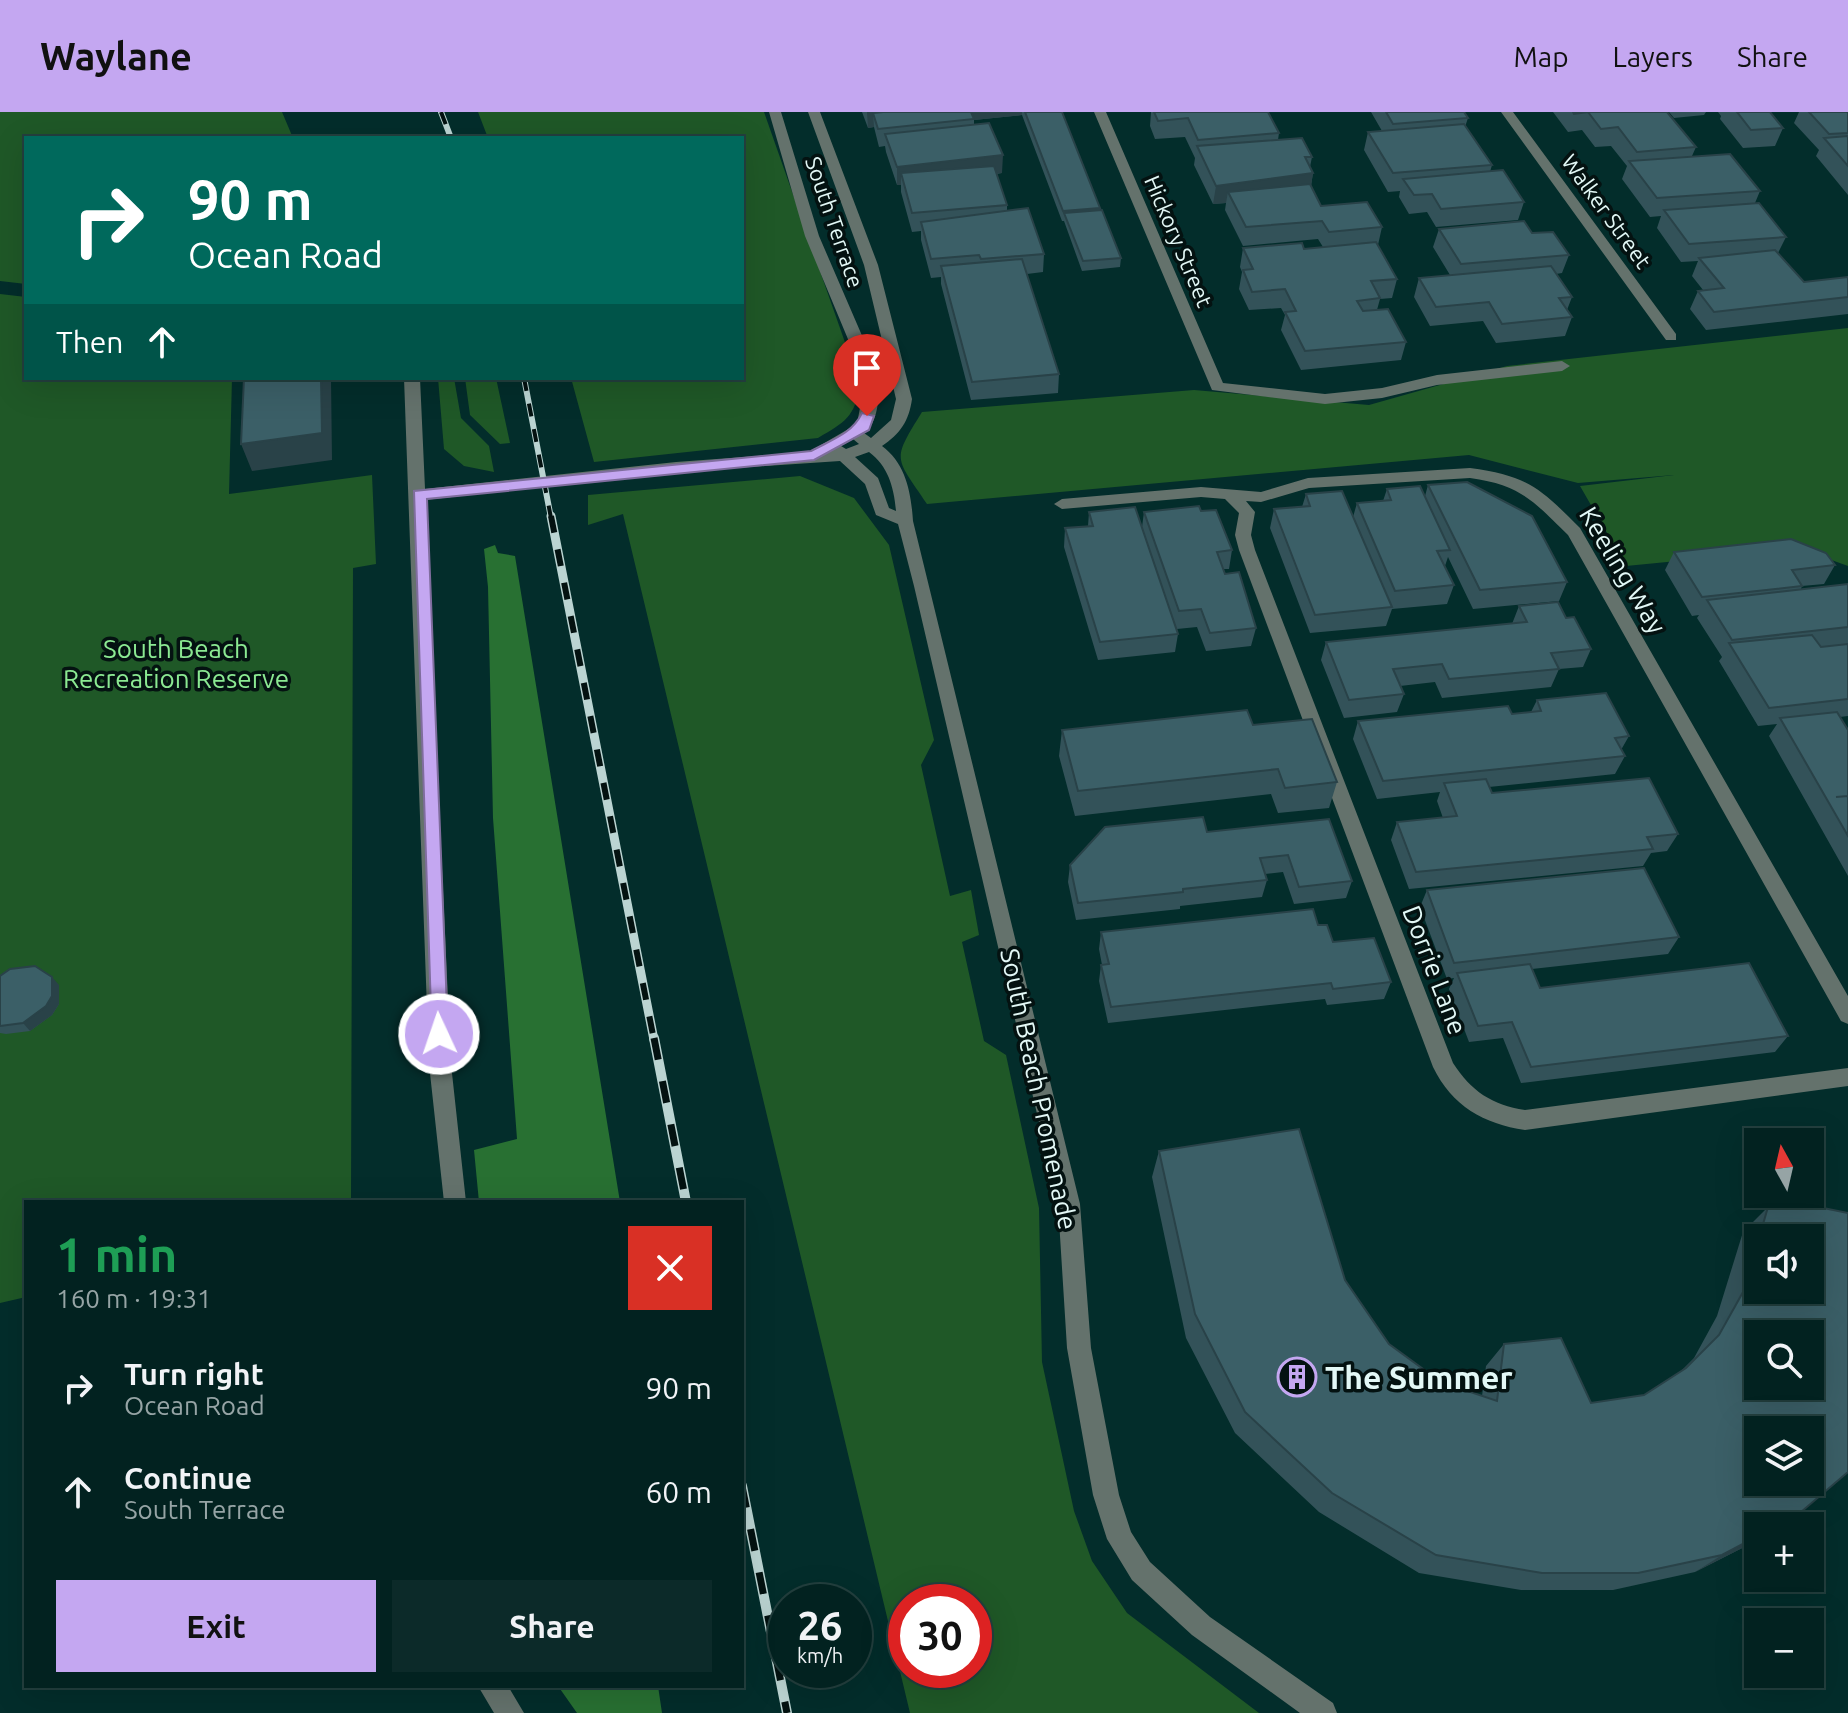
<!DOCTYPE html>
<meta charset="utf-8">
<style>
:root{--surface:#022220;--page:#0c2a29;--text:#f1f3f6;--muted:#96a4a5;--line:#233f3e;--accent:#c4a7f1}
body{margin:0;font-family:Ubuntu,sans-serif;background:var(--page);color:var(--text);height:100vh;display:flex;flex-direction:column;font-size:30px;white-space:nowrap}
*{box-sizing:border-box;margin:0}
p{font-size:26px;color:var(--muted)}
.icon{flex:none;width:44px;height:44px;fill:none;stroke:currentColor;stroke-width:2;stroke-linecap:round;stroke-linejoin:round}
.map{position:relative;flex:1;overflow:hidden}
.details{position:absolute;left:24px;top:1088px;width:720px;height:488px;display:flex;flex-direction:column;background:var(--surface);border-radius:0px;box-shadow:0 8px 32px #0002,0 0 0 2px var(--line)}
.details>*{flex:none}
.banner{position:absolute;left:24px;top:24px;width:720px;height:244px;border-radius:0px;box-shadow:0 8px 32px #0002,0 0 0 2px var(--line);background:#00695c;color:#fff;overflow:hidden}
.needle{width:52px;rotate:352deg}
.fabs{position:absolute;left:1744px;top:1016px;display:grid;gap:16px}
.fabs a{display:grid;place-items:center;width:80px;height:80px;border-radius:0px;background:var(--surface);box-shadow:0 8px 32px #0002,0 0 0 2px var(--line);font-size:40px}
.speed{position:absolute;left:768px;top:1472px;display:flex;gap:16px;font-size:40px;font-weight:700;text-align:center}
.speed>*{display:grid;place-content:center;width:104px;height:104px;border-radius:50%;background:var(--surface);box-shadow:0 8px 32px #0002,0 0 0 2px var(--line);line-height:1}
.speed small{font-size:20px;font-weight:400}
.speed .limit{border:12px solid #d22;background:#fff;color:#111}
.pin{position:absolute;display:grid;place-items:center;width:68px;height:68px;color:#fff;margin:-82px -34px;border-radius:50% 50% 50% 0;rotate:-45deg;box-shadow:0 0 8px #0007}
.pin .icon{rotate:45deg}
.me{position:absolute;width:88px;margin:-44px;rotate:357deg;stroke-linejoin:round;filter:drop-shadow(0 0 6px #0008)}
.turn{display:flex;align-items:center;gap:28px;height:168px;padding:0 32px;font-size:36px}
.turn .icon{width:104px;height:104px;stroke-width:2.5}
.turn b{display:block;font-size:56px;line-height:68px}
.then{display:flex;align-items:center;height:76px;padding:0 32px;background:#0003;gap:16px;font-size:30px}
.round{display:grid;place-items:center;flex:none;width:84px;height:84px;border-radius:0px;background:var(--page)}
.summary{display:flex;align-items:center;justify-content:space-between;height:136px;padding:0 32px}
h1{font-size:48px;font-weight:600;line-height:60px;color:#1e9e55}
.button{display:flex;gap:16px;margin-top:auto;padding:16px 32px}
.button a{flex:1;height:92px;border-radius:0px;background:var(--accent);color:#111;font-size:32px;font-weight:600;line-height:92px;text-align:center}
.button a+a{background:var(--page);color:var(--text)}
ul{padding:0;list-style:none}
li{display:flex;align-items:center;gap:24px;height:104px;padding:0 32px}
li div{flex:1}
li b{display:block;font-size:30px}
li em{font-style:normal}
header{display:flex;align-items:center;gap:48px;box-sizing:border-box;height:112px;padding:0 40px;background:var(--accent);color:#111}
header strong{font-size:38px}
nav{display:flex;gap:44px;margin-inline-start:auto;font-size:28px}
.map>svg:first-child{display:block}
.green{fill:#1f5827;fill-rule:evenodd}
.forest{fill:#287032}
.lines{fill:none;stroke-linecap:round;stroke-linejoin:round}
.minor{fill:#64726c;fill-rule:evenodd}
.rail-far2-casing{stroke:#bbd4d2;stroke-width:6}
.rail-far1-casing{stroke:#bbd4d2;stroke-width:9}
.rail-casing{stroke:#bbd4d2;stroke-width:10}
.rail-far2{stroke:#041211;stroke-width:4;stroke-dasharray:13;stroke-linecap:butt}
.rail-far1{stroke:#041211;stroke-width:6;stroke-dasharray:17;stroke-linecap:butt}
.rail{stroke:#041211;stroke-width:7;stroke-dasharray:22;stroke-linecap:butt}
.wall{fill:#335259;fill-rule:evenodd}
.shaded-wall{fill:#294248}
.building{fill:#3b5f67;stroke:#294248;stroke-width:2;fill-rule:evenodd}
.route{fill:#c4a7f1;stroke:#7f6d9d;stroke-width:2}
.labels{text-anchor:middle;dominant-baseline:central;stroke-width:7;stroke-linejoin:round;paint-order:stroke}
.far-street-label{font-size:22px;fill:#e3f8f6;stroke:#041211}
.street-label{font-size:26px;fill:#e3f8f6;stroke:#041211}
.park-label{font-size:26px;fill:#8be992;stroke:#041211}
.near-poi-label{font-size:32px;font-weight:bold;fill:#e3f8f6;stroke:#041211;text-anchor:start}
</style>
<header>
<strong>Waylane</strong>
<nav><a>Map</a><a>Layers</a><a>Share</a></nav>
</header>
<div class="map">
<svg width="1848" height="1601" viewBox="0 0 1848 1601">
<rect width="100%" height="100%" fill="#032d2b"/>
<path class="green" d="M0,0H282L293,26H26V172L0,169Z
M478,0H764L860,273C855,305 845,310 818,326L594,350L571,266H742V26H488Z
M0,182L26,185V266H232L229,382L372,363L376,452L353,456L351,1090H26V1185L0,1191Z
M1848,216V454L1801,437L1626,454L1580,374L1674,363L1578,371L1469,343L927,392C895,344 891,350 922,300L1194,278L1369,293L1507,254Z
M438,266H454L461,306L489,334L494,360L464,354L444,337Z
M465,266H496L510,331L500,332L470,303Z
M800,364L854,386L889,433L934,628L921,653L950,784L971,778L979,823L962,830L984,929L1006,943L1039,1096L1042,1250L1074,1399L1092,1449L1127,1501L1259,1601H910L623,402L588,413V383ZM906,1490H974V1558H906Z"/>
<path class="forest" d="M495,433L498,441L515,444L620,1090H479L474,1038L517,1027L493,706L488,475L484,437Z
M558,1574H658L662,1601H577Z"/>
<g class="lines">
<path class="minor" d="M769,0H781L819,124L876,256C880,274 881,309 864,321L871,326L891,308L896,287L864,153L808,0H820L878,153L912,287C909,309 900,322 882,334C906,352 911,380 913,409L1080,1092L1091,1236L1119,1383L1131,1420L1150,1450L1210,1505L1333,1591L1337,1601H1300L1192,1523L1132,1468L1107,1427L1093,1383L1067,1236L1058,1092L914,474L898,412L876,403L865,372L840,349L676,360L425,388L451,952L466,1090H444L429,952L404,266H420L425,377L676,350L809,340L857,312L864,274L860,256L805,124ZM853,327L859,332L846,337L841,334ZM869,340C888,354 894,375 896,399L889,396L878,366L855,345Z
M1094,0H1106L1223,271L1325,282L1382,276L1437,263L1562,249L1570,254L1562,259L1437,273L1382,286L1325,292L1212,278Z
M1501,0H1513L1676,222V228H1666Z
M1470,356C1528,364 1540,376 1580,416L1848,884V912L1841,909L1568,423C1533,389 1521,373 1470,366L1309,376L1261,390L1246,389L1255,400L1251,423L1255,438L1453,951C1471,979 1492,993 1525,998L1848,956V974L1525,1018C1484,1012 1452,994 1433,955L1239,438L1235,423L1239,401L1225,387L1201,385L1062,397L1054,392L1062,387L1201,375L1261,380L1308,366Z
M478,1574H508L524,1601H494Z"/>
<g class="rail-far2-casing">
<path id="rail-far2" d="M441,0L451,26
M524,266L551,406"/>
</g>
<g class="rail-far1-casing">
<path id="rail-far1" d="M551,404L654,928"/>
</g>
<g class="rail-casing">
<path id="rail" d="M654,926L686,1090
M742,1374L787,1601"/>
</g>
<use href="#rail-far2" class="rail-far2"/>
<use href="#rail-far1" class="rail-far1"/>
<use href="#rail" class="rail"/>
</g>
<path class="wall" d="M862,0H1062L1100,98L1121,146L1120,155L1082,159L1064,109H1062L1022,3L974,8V13L1002,61L997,62L1007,93V99L1044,142L1043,160L1027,162L1059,262L1058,281L971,288L941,172V165L931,166L921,128V119L912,120L901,80V73H897L886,40L885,34L879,35L874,15L868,16Z
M1151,0H1268L1279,21L1278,28L1312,45L1310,55L1313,61L1311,74L1321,94L1382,115L1378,133L1397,167L1392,186L1380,187L1377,198L1406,230L1401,248L1301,258L1281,218L1285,203L1281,196L1249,198L1239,177L1242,160L1240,155L1243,136L1304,137L1323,135L1318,127L1243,134L1225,98L1226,91L1213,92L1194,53L1195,46L1185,25L1155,27L1150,14Z
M1371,0H1464L1468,6L1465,15L1492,53L1490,60L1524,90L1518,108L1436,115L1427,100L1409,102L1399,85L1400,79L1388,80L1364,38L1368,20L1382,19Z
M1553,0H1667L1696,35L1692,44L1760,79L1755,91L1786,125L1778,141L1804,170L1848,165V202L1706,218L1690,197L1698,179L1703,178L1692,164L1698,149L1681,150L1657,116L1661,104L1650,105L1622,67L1627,54L1611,34L1595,35L1582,18L1568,20Z
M1669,0H1706L1704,3L1674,6Z
M1718,0H1771H1770L1783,16L1775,34L1743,36L1720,7L1721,4Z
M1799,0H1848V83L1816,44L1819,38L1794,11Z
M1439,117L1532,121L1569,143L1562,161L1556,162L1572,185L1567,198L1572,205L1565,224L1496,231L1483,209L1430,214L1414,185L1419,166L1450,163L1433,135Z
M1428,373L1567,470L1559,489L1473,497L1448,445L1445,454L1454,473L1447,492L1392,497L1386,514L1310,521L1270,416L1274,397L1302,395L1306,382L1353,405L1357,391L1383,389L1387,377L1425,384Z
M1201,399L1232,438L1229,457H1223L1256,516L1251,534L1206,539L1197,515L1177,517L1178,522L1175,540L1098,548L1064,435L1065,416L1088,414L1089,400L1142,415L1144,400Z
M1674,440L1835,453L1824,472L1802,474L1801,477L1848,472V604L1840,605L1848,618V764L1769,624L1777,612L1758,614L1719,549L1722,545L1697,506L1699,503L1692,504L1665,458Z
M1519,494L1566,506L1591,537L1583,555L1559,557L1551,575L1442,586L1435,570L1400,574L1404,582L1397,600L1344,606L1321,548L1326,530L1512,512Z
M1537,588L1629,624L1621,638L1625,644L1615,662L1489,675L1492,681L1678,722L1667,739L1651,741L1643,754L1409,777L1391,728L1397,710L1443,706L1437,689L1440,680L1377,687L1353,627L1358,609L1512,602L1531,600Z
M1253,613L1337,670L1329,696L1278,701L1271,682L1075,704L1059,644L1062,618Z
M1329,707L1352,769L1346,786L1294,792L1283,760L1265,762L1267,768L1262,785L1180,794V797L1076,808L1068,770L1070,753L1207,720Z
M1427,778L1679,825L1668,842L1532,857L1540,876L1788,924L1775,940L1521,971L1503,926L1469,930L1449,877L1454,866L1447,867L1420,795Z
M1318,813L1333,830L1391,870L1384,887L1327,893L1325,887L1108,911L1099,869L1101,853H1102L1099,837L1101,820Z
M0,864L59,873V892L52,903L30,919L6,922L0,921Z
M1299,1017L1345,1168L1389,1232L1441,1270L1482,1284L1486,1254L1504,1232L1561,1226L1591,1291L1644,1283L1680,1260L1694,1246L1717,1204L1743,1120L1768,1095H1777L1784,1088L1848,1101V1360L1794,1406L1781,1414H1758V1428L1695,1460L1613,1478H1521L1419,1461L1319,1400L1235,1321L1186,1226L1152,1065L1159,1039ZM1758,1126H1810V1178H1758ZM1758,1222H1810V1274H1758ZM1758,1318H1810V1370H1758Z"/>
<path class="shaded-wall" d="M867,0H970L873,1L874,15L868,16Z
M972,0H1022V3L974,8V7H972Z
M1003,43L1002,61L904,72L901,61V73H897V55Z
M1313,61L1310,80H1228L1226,91L1213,92L1216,74Z
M321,266H331L332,348L252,359L241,332Z
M52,865L59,873V892L52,903L30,919L23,911Z
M1758,1424V1428L1695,1460L1722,1443Z"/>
<path class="building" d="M883,0H971L974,7L878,17L873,1Z
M1025,0H1062L1100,96L1063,99Z
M1154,0H1268L1279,21L1198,28L1188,6L1158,9Z
M1386,0H1464L1468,6L1393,12Z
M1573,0H1667L1696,35L1637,40L1618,15L1601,17L1588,0L1574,2Z
M1737,0H1770L1783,16L1751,18Z
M1809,0H1848V21L1829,22Z
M989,11L1003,43L897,55L885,22Z
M1464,12L1492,53L1393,61L1368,20Z
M1848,24V54L1824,26Z
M1302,26L1312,45H1305L1313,61L1216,74L1197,34Z
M1730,42L1760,79L1657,86L1629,49Z
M994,54L1007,93L912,101L901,61Z
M1503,58L1524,90L1441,97L1432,82L1414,83L1403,67Z
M1310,72L1321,94L1367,90L1382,115L1329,120L1322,109L1246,115L1228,80Z
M1759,91L1786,125L1689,132L1664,98Z
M1028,96L1044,142L981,147L979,143L931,147L921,110Z
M1102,98L1121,146L1083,149L1064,101Z
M1524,109L1532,121L1553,120L1569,143L1461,152L1439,117Z
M1376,130L1397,167L1371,169L1380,186L1357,189L1363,199L1388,197L1406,230L1305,239L1285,200L1296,199L1285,177L1252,180L1243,158L1253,157L1243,136L1302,131L1304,137Z
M1775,138L1804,170L1848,165V185L1714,200L1698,179L1724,176L1699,146Z
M1022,147L1059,262L972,270L941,154Z
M1551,154L1572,185L1559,186L1572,205L1502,212L1489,190L1436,195L1419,166Z
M244,266H321L322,321L241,332Z
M1467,370L1532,404L1567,470L1480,478L1428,373Z
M1420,374L1450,438L1437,439L1454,473L1395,479L1357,391L1391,388L1387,377Z
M1342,379L1392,495L1315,503L1274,397L1310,394L1306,382Z
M1199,394L1201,399L1216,398L1232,438L1217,440L1225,462L1239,460L1256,516L1210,521L1201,497L1179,499L1144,400Z
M1135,395L1178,522L1100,530L1065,416L1093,414L1089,400Z
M1791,427L1826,441L1835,453L1792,458L1802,474L1702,485L1674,440Z
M1848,472V515L1732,528L1707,488Z
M1558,490L1566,506L1574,505L1591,537L1551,541L1559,557L1449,567L1442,552L1393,557L1404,582L1349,588L1326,530L1527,510L1519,494Z
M1812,523L1821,535L1848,532V587L1769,596L1729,531Z
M1606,581L1629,624L1615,626L1625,644L1383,669L1358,609L1508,594L1512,602L1541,599L1537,588Z
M1247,598L1253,613L1312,607L1337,670L1285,676L1278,657L1078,679L1062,618Z
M1837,600L1848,618V684L1836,685L1848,684V724L1780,606Z
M1649,666L1678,722L1647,725L1653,737L1416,760L1397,710L1457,704L1444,671L1486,667L1492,681Z
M1203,705L1207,720L1329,707L1352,769L1299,775L1288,743L1260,746L1267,768L1183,777V780L1078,791L1070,753L1105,715Z
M1644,756L1679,825L1454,851L1427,778Z
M1313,797L1318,813H1327L1333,830L1374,826L1391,870L1333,877L1331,871L1111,895L1101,853L1109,852L1101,820Z
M1749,851L1788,924L1531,955L1512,910L1478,914L1457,861L1530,852L1540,876Z
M35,854L52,865V884L46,894L23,911L0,914V864L10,857Z
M1299,1017L1345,1168L1389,1232L1441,1270L1497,1289L1504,1232L1561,1226L1591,1291L1644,1283L1686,1256L1719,1223L1743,1180L1758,1128V1178H1810V1126H1759L1768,1095L1785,1096L1784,1088L1848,1101V1360L1794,1406L1778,1414H1758V1424L1722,1443L1638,1461H1542L1436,1443L1332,1381L1245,1300L1195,1202L1159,1039ZM1758,1222H1810V1274H1758ZM1758,1318H1810V1370H1758Z"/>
<path class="route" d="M862,301L874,304L869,318L814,348L427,387L448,922L439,930L432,928L414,379L811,339C831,328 852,322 862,301Z"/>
<defs>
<g id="building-ring" transform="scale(2)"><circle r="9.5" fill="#041211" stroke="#c4a7f1" stroke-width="1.5"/><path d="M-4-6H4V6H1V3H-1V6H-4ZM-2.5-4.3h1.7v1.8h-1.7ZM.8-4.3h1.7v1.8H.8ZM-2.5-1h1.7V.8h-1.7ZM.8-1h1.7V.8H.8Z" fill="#c4a7f1"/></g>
</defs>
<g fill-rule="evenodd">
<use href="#building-ring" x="1297" y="1265"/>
</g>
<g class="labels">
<g class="far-street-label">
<text transform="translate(1607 99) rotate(54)">Walker Street</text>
<text transform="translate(835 110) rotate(71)">South Terrace</text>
<text transform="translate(1179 129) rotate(67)">Hickory Street</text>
</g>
<g class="street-label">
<text transform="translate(1623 458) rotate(59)">Keeling Way</text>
<text transform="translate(1435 858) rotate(69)">Dorrie Lane</text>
<text transform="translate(1039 977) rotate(78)">South Beach Promenade</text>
</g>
<g class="park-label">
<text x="176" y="536">South Beach<tspan x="176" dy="30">Recreation Reserve</tspan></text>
</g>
<g class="near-poi-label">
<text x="1325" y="1265">The Summer</text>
</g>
</g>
</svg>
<div class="fabs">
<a><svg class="needle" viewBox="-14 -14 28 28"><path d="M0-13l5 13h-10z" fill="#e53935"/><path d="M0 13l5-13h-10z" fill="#96a4a5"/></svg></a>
<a><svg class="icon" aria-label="sound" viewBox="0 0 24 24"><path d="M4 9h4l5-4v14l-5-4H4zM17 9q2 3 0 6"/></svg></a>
<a><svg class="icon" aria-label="search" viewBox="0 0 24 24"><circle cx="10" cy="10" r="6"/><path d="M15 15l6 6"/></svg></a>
<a><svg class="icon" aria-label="layers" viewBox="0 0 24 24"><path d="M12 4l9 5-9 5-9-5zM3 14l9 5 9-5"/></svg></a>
<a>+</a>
<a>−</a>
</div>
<div class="speed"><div>26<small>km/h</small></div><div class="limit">30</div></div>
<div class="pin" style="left:867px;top:304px;background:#d93025"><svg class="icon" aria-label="arrive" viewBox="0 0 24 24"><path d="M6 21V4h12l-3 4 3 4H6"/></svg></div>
<svg class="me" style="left:439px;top:922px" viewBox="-20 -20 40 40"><circle r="17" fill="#c4a7f1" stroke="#fff" stroke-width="3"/><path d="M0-11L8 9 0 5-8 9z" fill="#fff"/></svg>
<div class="banner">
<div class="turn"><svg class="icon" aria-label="right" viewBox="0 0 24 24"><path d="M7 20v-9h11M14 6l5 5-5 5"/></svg><div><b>90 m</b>Ocean Road</div></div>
<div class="then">Then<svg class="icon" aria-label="ahead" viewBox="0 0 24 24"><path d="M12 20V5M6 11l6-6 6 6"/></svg></div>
</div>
<section class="details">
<div class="summary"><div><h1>1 min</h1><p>160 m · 19:31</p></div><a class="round" style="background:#d93025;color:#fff"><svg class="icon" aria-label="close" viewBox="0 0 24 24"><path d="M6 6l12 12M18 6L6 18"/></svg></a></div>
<ul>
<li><svg class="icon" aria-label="right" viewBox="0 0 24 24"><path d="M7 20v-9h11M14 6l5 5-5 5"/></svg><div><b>Turn right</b><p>Ocean Road</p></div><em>90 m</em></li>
<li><svg class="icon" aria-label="ahead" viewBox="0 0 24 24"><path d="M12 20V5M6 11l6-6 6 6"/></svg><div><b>Continue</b><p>South Terrace</p></div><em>60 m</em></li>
</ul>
<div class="button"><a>Exit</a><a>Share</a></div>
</section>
</div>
